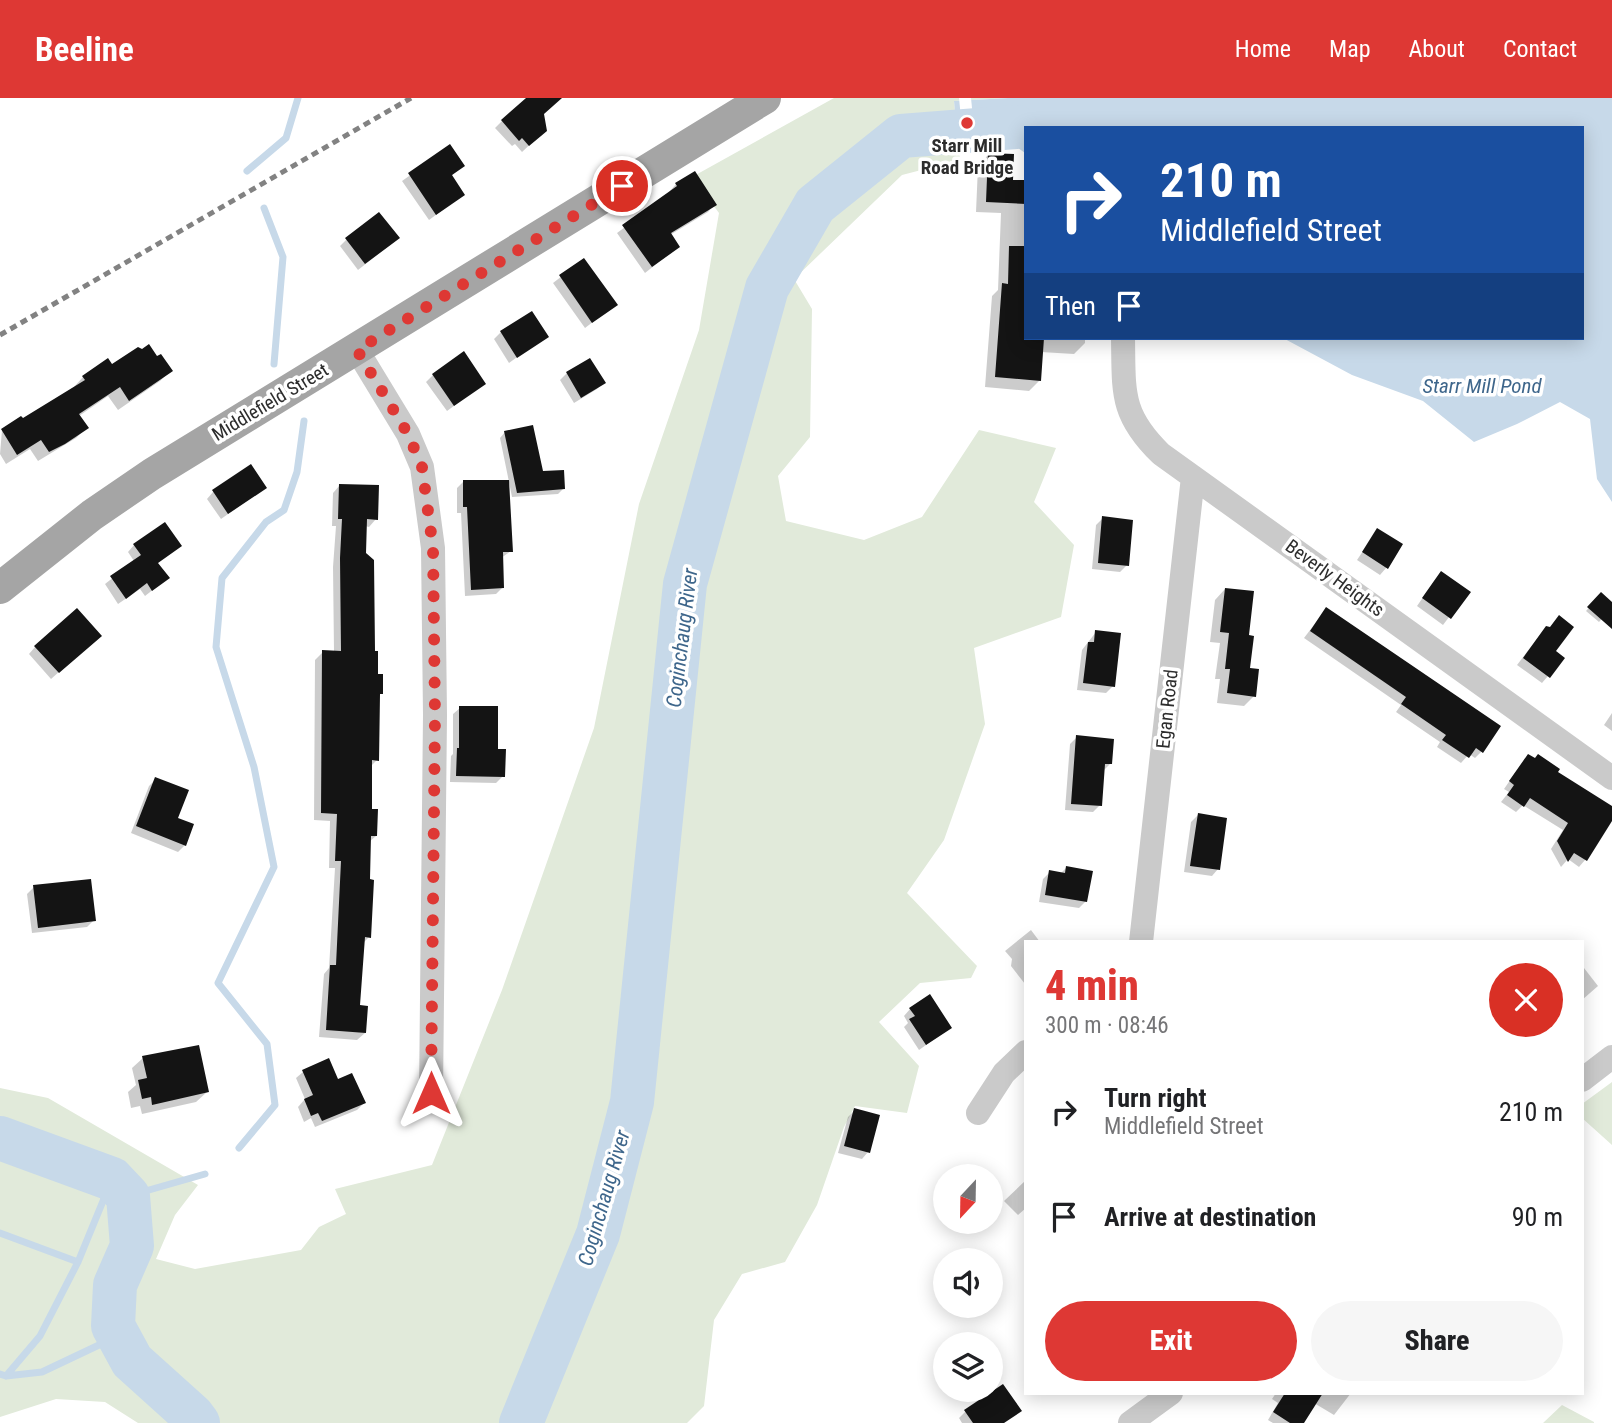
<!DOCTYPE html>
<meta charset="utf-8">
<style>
:root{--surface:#fff;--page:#f6f6f6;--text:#202124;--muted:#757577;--accent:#de3834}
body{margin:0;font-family:"Roboto Condensed",sans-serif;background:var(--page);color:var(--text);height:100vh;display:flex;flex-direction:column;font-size:26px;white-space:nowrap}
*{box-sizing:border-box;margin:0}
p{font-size:23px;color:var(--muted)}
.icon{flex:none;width:38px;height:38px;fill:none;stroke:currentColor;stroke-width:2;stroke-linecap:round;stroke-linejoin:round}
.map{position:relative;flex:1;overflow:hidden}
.details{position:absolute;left:1024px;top:842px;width:560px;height:455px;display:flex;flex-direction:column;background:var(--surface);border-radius:0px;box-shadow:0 4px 18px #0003}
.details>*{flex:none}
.guide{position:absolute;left:1024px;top:28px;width:560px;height:214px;border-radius:0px;box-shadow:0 4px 18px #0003;background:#1a4fa0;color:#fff;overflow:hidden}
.needle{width:46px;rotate:202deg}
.buttons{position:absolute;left:933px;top:1066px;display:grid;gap:14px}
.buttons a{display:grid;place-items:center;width:70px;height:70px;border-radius:50%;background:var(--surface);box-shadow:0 4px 18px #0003;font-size:35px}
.pin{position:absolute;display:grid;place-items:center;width:60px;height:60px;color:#fff;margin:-30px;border:4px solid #fff;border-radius:50%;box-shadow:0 2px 7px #0007}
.me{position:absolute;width:77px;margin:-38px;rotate:0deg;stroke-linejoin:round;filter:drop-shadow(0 0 5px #0008)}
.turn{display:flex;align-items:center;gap:24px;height:147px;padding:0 21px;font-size:32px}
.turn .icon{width:91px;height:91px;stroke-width:2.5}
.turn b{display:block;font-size:49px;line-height:60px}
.then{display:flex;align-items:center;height:66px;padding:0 21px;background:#0003;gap:14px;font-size:26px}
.round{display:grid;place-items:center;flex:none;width:74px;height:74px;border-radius:37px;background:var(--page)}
.headline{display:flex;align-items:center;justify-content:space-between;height:119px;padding:0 21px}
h1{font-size:42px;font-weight:800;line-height:52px;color:var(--accent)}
.cta{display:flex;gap:14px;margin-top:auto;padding:14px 21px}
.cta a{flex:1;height:80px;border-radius:42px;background:var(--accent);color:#fff;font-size:28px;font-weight:800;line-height:80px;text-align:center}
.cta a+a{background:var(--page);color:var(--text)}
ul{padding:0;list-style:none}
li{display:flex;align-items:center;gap:21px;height:105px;padding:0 21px}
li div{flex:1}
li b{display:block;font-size:26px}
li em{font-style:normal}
header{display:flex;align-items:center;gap:42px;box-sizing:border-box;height:98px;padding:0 35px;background:var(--accent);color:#fff}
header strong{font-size:33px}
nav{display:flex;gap:38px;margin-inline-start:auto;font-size:24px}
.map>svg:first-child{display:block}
.green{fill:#e1eada}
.water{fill:#c7d9e9}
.pier{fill:#fff}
.shadow{fill:#0003}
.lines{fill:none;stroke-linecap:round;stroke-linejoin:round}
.stream{stroke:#c7d9e9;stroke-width:7}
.river{stroke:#c7d9e9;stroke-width:44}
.building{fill:#141414}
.minor{stroke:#cacaca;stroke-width:24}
.major{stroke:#a5a5a5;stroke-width:32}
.rail{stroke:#828282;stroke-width:5;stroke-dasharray:7 5;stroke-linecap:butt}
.route{stroke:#de3834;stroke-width:12;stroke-dasharray:0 21.6}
.poi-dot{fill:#de3834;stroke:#fff;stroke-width:2.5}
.labels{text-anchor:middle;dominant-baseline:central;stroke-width:7;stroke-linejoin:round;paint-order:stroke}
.poi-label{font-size:19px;font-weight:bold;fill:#2d2d2d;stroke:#fff}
.street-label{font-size:19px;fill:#2d2d2d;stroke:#fff}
.water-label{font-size:21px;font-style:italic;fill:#3e668b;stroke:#fff}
</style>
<header>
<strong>Beeline</strong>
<nav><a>Home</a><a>Map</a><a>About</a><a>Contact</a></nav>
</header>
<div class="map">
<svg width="1612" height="1325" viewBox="0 0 1612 1325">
<rect width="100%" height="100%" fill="#fff"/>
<path class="green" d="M834,0H1008L954,3L960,62L902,77L794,181L812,211L810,339L778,378L786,423L864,442L922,419L979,332L1056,350L1034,404L1074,447L1061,519L974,550L985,626L944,742L907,795L977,868L971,880L920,885L879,924L919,968L907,1015L855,1008L844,1029L817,1107L785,1164L742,1176L714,1222L704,1308L687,1325H138L105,1304L56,1301L0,1319V990L48,1000L198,1087L175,1117L156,1161L195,1171L301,1152L319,1129L346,1116L335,1091L432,1067L502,892L594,630L639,406L699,232L719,115L692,79Z
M1612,984V1047L1582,1020V1006Z
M1562,1307L1594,1324V1325H1543Z"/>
<path class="water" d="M1008,0H1612V404L1597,381L1590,321L1560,304L1517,326L1474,344L1423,303L1352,277L1283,240H1582V30H1026L1025,55L1014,47L958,48L954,3Z"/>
<path class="pier" d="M959,0H971L976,50L964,51Z"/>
<path class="shadow" d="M502,23L538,39L522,54L515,46L512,48L495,30Z
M450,49L463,68L451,78L463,97L429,122L402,83Z
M988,57L1012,83L1026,84V240H1085V245L1074,256L1041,254L1040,282L1029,293L985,289L992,198L998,192L1001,115L976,114L978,68Z
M676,86L714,107L708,114L670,137L678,149L645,175L617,135L671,95L670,93Z
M346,142L391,146L358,172L340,148Z
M583,162L615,207L585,230L553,185Z
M501,234L546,238L509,265L494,241Z
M590,262L603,285L597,291L574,305L560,282L567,275Z
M112,269L170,273L160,283L118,312L108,298L79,318L86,330L76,340L38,363L30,351L6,366L0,356L2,332L23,323L73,290L83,279Z
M433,277L484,286L447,313L426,284Z
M505,334L541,375L563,391L558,396L512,399L509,384H507L511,453L501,460L502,490L496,496L465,498L461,415H457V390L464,383L509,384L500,340Z
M340,387L376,421L369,429L365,428L364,456L373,555L376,578L381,595L378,599L377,662L371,668L370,712L376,738L369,744V839L363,845L359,909L365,935L357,942L319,939L324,876L329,870L335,770H329L330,723L314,722L315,562L323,554H334L333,469L336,428H332L333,395Z
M265,390L221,421L207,401L213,394Z
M1103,420L1127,467L1120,474L1092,471L1096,427Z
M1377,432L1386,470L1380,477L1357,462Z
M134,447L157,466L168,480L145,498L140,491L118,506L105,486L134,463L128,454Z
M1435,482L1468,494L1443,527L1417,508Z
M1225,491L1247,538L1249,571L1254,598L1244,608L1217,605L1220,581H1215L1220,545L1210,544L1215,502Z
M1601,496L1612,506V510L1599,524L1586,513Z
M1326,511L1482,653L1475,660L1469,656L1461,665L1437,649L1440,644L1396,614L1401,607L1304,540Z
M1096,534L1113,588L1106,595L1077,592L1082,552Z
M1540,537L1548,578L1542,585L1517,567Z
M93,544L51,581L29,556L35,549Z
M460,610L496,652L503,678L496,685L450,684L451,658L453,656V616Z
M1612,615V633L1604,627Z
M1077,639L1110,666L1103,673L1100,707L1093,714L1065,712L1070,646Z
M1522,665L1555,674L1612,710V720L1585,762L1579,769L1568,761L1561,769L1551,751L1563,732L1523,707L1516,714L1501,704L1509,694L1504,691Z
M155,682L176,721L185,747L178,754L131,735L149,688Z
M1198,717L1218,771L1212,778L1184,774L1191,724Z
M1066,770L1086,803L1079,810L1039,804L1043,781L1050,774L1060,776Z
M34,789L94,822L87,829L32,835L27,796Z
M1031,832L1040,844H1026L1025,886L1011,868L1012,861L1005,853Z
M1584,870L1598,888L1582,902V871Z
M910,911L950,930L919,952L904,929L908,925L904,918Z
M143,960L207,994L196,1004L142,1016L140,1008L131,1010L128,994L136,987L132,970Z
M303,974L337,983L364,1005L357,1012L315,1029L311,1020L304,1024L298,1009L305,1001L296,980Z
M855,1012L868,1054L862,1061L838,1055L848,1019Z
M1026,1082V1110L1018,1117L1004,1103Z
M1276,1295H1351L1334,1317L1314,1305L1302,1325H1273L1268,1322L1278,1305L1272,1301Z
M966,1313L997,1325H962L959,1320Z"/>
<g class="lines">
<path class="stream" d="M247,73L286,40L298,0
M264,110L283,159L274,266
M239,1050L275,1007L267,946L218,885L274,769L254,669L216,549L222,480L266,424L284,412L297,374L304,323
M128,1098L205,1076
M0,1135L78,1164L112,1081
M0,1276L6,1278L42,1274L118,1238
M6,1278L40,1238L78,1164"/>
<path class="river" d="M0,1040L112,1081L128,1098L132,1148L115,1187L113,1228L132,1263L192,1317L198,1325
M521,1325L598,1136L632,1004L685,486L767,190L815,107L901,38L1016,29"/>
</g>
<path class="building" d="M526,0H562L544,16L547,33L529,48L522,40L519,43L501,22Z
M450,46L465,68L452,77L465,97L436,117L408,75Z
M988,55L1014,56L1013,82H1026V106L986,104Z
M695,73L717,107L671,135L680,149L652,169L622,127L677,88L675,85Z
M379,114L400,140L365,166L345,140Z
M1009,148H1026V240H1044L1041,283L995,279L1002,185L1008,186Z
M584,160L618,207L592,225L559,177Z
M532,213L549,239L517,260L500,233Z
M149,246L157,258L161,256L173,273L129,303L120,289L79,316L89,330L65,346L49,354L41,342L17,357L1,331L21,318L23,320L85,282L82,278L108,260L112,266L138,249L142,251Z
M464,253L486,286L454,308L432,276Z
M590,260L606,285L581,300L566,274Z
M533,327L543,373L564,372L565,391L517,395L504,333Z
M251,366L267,390L228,416L212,392Z
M463,382H509L513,454H503L504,490L471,492L467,409H463Z
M339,386L379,387L378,422L367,421L366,455L374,462L375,553H378V576H383V596H380L379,663L372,662V711H378L377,738H371L370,781L374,782L371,840L365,839L360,907L368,908L366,935L326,932L330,867H336L341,763H335L337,716L321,715L322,552L341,553L340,460L342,421H338Z
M1102,418L1133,422L1129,468L1098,465Z
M165,424L182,448L158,465L170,480L152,493L147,485L126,501L110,478L141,457L133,446Z
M1377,430L1403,446L1388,471L1362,454Z
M1441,473L1471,494L1451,521L1422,500Z
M1225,490L1254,493L1249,537L1254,538L1250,570L1259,571L1256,599L1227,595L1230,571H1225L1229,535L1220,534Z
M1601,494L1612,504V531L1587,509Z
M1326,509L1501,628L1483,655L1476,650L1469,660L1442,642L1446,637L1401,606L1406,599L1310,533Z
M77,510L102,538L59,575L34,548Z
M1559,517L1574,529L1556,553L1565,560L1550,580L1523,560L1546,528L1550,529Z
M1095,532L1121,535L1115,589L1083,585L1088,544H1094Z
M459,608H498V651H506L505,679L456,678L457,650H459Z
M1076,637L1114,641L1112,666H1105L1102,708L1071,706Z
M1528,656L1535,660L1538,656L1560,671L1558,674L1612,708V723L1587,763L1574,755L1568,764L1557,743L1568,725L1530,700L1524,709L1507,697L1514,687L1509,683Z
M155,679L189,692L178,720L194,726L186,748L136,728Z
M1198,715L1227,720L1220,772L1190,768Z
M1066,768L1093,773L1087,804L1045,797L1049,772L1065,775Z
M91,781L96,823L38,830L33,787Z
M930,896L952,930L926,947L909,921L915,918L909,910Z
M199,947L209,994L152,1007L151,999L142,1001L138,982L147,980L142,958Z
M329,960L338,981L352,975L366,1005L322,1023L318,1015L311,1018L304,1001L313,997L302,972Z
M854,1010L880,1017L870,1055L844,1048Z
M1003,1286L1022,1313L1004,1325H973L964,1312Z
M1285,1295H1323L1304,1325H1290L1273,1314Z"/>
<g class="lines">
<path class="minor" d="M1123,240C1124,294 1120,316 1161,356L1612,680
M357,252L408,336L422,369L433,450L435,617L431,995
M1141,844L1193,379
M1582,982L1612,959
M978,1015L1004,975L1026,954
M1130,1325L1171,1295"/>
<path class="major" d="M0,490L92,417L152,376L765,0"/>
<path class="rail" d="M0,237L411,0"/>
</g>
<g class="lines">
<path class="route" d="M431,995L435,617L433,450L422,369L408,336L357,252L622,88"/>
</g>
<circle class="poi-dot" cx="967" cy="25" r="7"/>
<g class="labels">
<g class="poi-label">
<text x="967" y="47">Starr Mill<tspan x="967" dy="22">Road Bridge</tspan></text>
</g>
<g class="street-label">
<text transform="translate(270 304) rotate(-31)">Middlefield Street</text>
<text transform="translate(1335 480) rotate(36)">Beverly Heights</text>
<text transform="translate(1167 611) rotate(-84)">Egan Road</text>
</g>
<g class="water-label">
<text x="1482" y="288">Starr Mill Pond</text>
<text transform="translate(682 540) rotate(-83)">Coginchaug River</text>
<text transform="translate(604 1100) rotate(-74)">Coginchaug River</text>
</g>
</g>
</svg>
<div class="buttons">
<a><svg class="needle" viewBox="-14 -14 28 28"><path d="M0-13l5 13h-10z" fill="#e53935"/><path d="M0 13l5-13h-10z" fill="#757577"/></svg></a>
<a><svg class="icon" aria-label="sound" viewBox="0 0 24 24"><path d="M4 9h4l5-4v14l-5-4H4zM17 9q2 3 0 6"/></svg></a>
<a><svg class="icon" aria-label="layers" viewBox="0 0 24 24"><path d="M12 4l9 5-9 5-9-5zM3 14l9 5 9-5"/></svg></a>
</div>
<div class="pin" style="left:622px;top:88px;background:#d93025"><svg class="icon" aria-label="arrive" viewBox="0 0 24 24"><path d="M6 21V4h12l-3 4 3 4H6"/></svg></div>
<svg class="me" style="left:431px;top:995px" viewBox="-20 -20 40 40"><path d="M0-17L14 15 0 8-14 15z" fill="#de3834" stroke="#fff" stroke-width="4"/></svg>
<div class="guide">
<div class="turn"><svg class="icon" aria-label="right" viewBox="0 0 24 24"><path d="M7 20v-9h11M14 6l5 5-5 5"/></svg><div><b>210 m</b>Middlefield Street</div></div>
<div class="then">Then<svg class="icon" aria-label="arrive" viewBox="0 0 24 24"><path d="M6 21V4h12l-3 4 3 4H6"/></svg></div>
</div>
<section class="details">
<div class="headline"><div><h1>4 min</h1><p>300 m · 08:46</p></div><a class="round" style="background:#d93025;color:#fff"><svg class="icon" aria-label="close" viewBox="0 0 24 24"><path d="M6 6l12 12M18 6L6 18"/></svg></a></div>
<ul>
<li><svg class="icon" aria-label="right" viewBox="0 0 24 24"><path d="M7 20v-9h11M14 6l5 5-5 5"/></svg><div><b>Turn right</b><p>Middlefield Street</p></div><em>210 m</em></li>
<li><svg class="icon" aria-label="arrive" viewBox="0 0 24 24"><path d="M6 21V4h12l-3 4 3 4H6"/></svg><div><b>Arrive at destination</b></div><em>90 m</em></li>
</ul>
<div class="cta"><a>Exit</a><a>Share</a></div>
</section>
</div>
